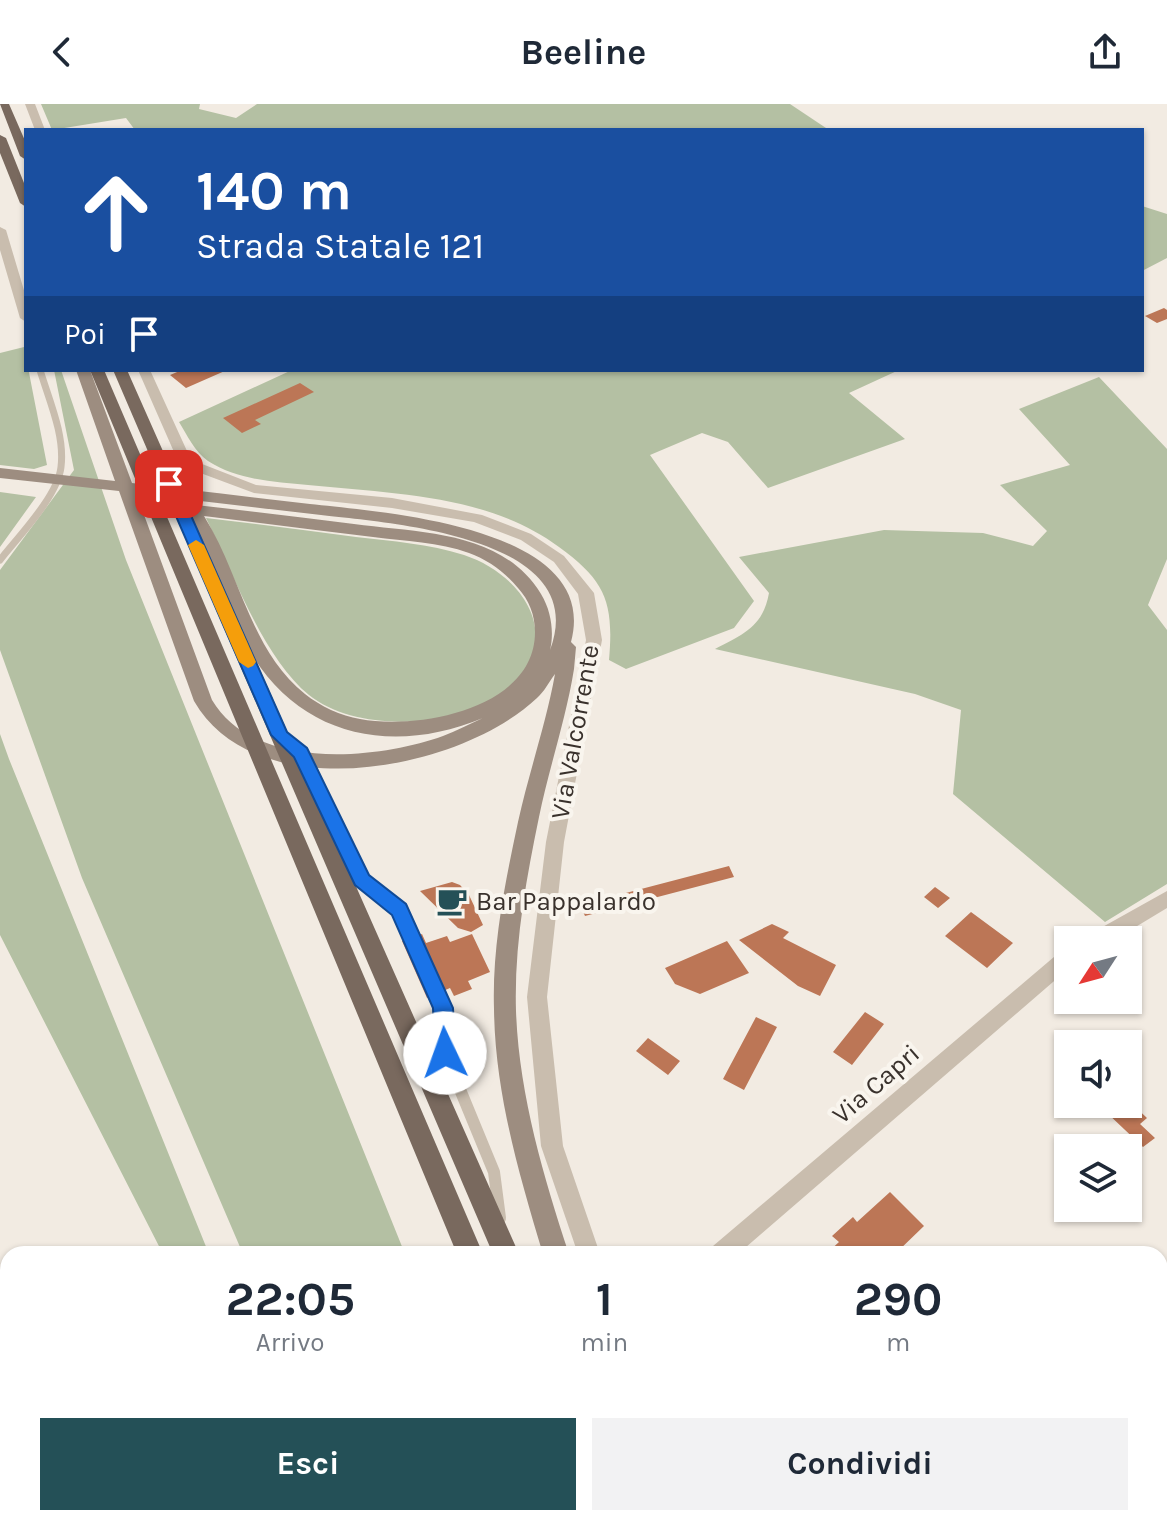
<!DOCTYPE html>
<html lang="it">
<style>
:root{--surface:#fff;--page:#f2f2f3;--text:#1f2937;--muted:#747a83;--accent:#245057}
body{margin:0;font-family:Karla,sans-serif;background:var(--page);color:var(--text);height:100vh;display:flex;flex-direction:column;font-size:30px;white-space:nowrap}
*{box-sizing:border-box;margin:0}
p{font-size:26px;color:var(--muted)}
.icon{flex:none;width:44px;height:44px;fill:none;stroke:currentColor;stroke-width:2;stroke-linecap:round;stroke-linejoin:round}
.map{position:relative;flex:1;overflow:hidden}
.drawer{position:absolute;left:0px;top:1142px;width:1168px;height:280px;display:flex;flex-direction:column;background:var(--surface);border-radius:24px 24px 0 0;box-shadow:0 2px 6px #0004}
.drawer>*{flex:none}
.top-card{position:absolute;left:24px;top:24px;width:1120px;height:244px;border-radius:0px;box-shadow:0 2px 6px #0004;background:#1a4fa0;color:#fff;overflow:hidden}
.needle{width:52px;rotate:234deg}
.tools{position:absolute;left:1054px;top:822px;display:grid;gap:16px}
.tools a{display:grid;place-items:center;width:88px;height:88px;border-radius:0px;background:var(--surface);box-shadow:0 2px 6px #0004;font-size:40px}
.pin{position:absolute;display:grid;place-items:center;width:68px;height:68px;color:#fff;margin:-34px;border-radius:16px;box-shadow:0 4px 12px #0006}
.me{position:absolute;width:88px;margin:-44px;rotate:357deg;stroke-linejoin:round;filter:drop-shadow(0 0 6px #0008)}
.turn{display:flex;align-items:center;gap:28px;height:168px;padding:0 40px;font-size:36px}
.turn .icon{width:104px;height:104px;stroke-width:2.5}
.turn b{display:block;font-size:56px;line-height:68px}
.then{display:flex;align-items:center;height:76px;padding:0 40px;background:#0003;gap:16px;font-size:30px}
.eta{display:flex;justify-content:space-evenly;align-items:center;height:136px;text-align:center}
.eta b{font-size:48px;font-weight:700;line-height:56px}
.action{display:flex;gap:16px;margin-top:auto;padding:16px 40px}
.action a{flex:1;height:92px;border-radius:0px;background:var(--accent);color:#fff;font-size:32px;font-weight:700;line-height:92px;text-align:center}
.action a+a{background:var(--page);color:var(--text)}
header{display:flex;justify-content:space-between;align-items:center;height:104px;padding:0 40px;background:var(--surface);font-size:36px;font-weight:700}
.map>svg:first-child{display:block}
.green{fill:#b4c0a3}
.building{fill:#bc7656}
.lines{fill:none;stroke-linecap:round;stroke-linejoin:round}
.lane-far2{stroke:#c9bdae;stroke-width:7}
.lane-far1{stroke:#c9bdae;stroke-width:9}
.lane{stroke:#c9bdae;stroke-width:12}
.street{fill:#c9bdae;fill-rule:evenodd}
.secondary{fill:#9d8d80;fill-rule:evenodd}
.primary{fill:#79695e;fill-rule:evenodd}
.route{fill:#1a73e8;stroke:#114b97;stroke-width:2}
.slow{fill:#f59e0b}
.labels{text-anchor:middle;dominant-baseline:central;stroke-width:8;stroke-linejoin:round;paint-order:stroke}
.street-label{font-size:26px;fill:#39312c;stroke:#f9f5ee}
.poi-label{font-size:26px;fill:#39312c;stroke:#f9f5ee;text-anchor:start}
</style>
<header><svg class="icon" aria-label="back" viewBox="0 0 24 24"><path d="M15 5l-7 7 7 7"/></svg>Beeline<svg class="icon" aria-label="share" viewBox="0 0 24 24"><path d="M12 15V3M7 8l5-5 5 5M5 13v7h14v-7"/></svg></header>
<div class="map">
<svg width="1167" height="1422" viewBox="0 0 1167 1422">
<rect width="100%" height="100%" fill="#f2ebe2"/>
<path class="green" d="M41,0H200L199,5L236,14L257,0H790L829,26H135L126,14L52,26Z
M1142,102L1167,110V154L1142,167Z
M24,243L47,361L34,365L0,361V249Z
M54,266H61L126,456L405,1150H243L82,774L0,546V466L74,366Z
M292,266H899L849,289L905,335L768,384L728,338L702,329L650,351L754,497L734,524L626,565L609,556C614,499 606,477 559,443C487,390 394,390 308,381C275,378 237,376 208,357C195,348 187,331 179,318Z
M1099,273L1167,345V455L1148,501L1167,526V780L1105,818L953,690L961,606L915,590L715,545C743,530 763,523 769,489L739,453L884,426L983,429L1033,442L1047,427L1000,381L1070,361L1019,305Z
M0,388L36,393L0,443Z
M206,414C256,420 306,426 356,433C392,437 429,440 464,451C527,472 567,539 504,588C457,625 356,629 309,591C263,554 232,467 206,414Z
M0,630L9,655L209,1150H163L0,831Z
M1167,1309V1422H1120L1124,1414H1160V1326Z
M344,1414H512L515,1422H346Z"/>
<path class="building" d="M1164,204L1167,206V215L1157,219L1145,212Z
M182,266H227L186,284L170,271Z
M300,279L314,288L255,316L261,320L242,329L223,314Z
M729,762L734,773L585,812L580,801Z
M452,778L460,781L469,791L483,821L471,828L458,824L420,787Z
M935,783L950,794L938,804L924,793Z
M971,808L1013,839L987,864L945,832Z
M772,820L789,828L783,834L836,861L820,892L798,882L739,836Z
M422,830L426,839L447,832L450,838L472,830L490,868L468,877L472,885L454,892L450,884L427,894L402,837Z
M727,837L749,869L700,890L675,880L665,864Z
M865,908L884,920L852,961L833,948Z
M756,913L777,923L744,986L723,975Z
M648,934L680,957L668,971L636,947Z
M1128,996L1147,1014L1140,1020L1155,1034L1143,1043L1105,1007L1114,1000L1121,1003L1128,1000Z
M890,1088L924,1122L895,1150H826L839,1138L832,1132L853,1113L857,1118Z"/>
<g class="lines">
<path class="lane-far2" d="M0,456C18,433 58,392 61,363C65,331 49,296 40,266"/>
<path class="lane-far1" d="M285,636L301,649L362,776L399,805L443,904L444,931"/>
<path class="lane" d="M444,929L445,949L494,1068L500,1114"/>
<path class="street" d="M25,0H35L45,26H35Z
M0,123L6,126L26,193V218L20,214L0,146Z
M138,266H150L187,347L197,358L256,381L392,394L482,411L531,430L564,452L594,489L602,536L564,738L547,893L563,1042L600,1150H578L541,1042L527,893L546,738L586,536L578,490L554,458L521,436L474,418L392,404L254,389L187,364L174,348Z
M1167,787V804L1114,836H1087L1090,830Z
M1068,845V865L738,1150H710L713,1142L1061,847Z
M685,1414H712L715,1422H688Z"/>
<path class="secondary" d="M76,266H90L132,379L164,383L172,378L182,385C225,390 267,395 310,400C381,408 602,422 571,538L576,543L574,565C566,615 549,664 539,713C526,776 514,842 516,907C519,990 543,1071 569,1150H543C519,1070 495,989 494,905C492,842 505,779 518,718C529,668 546,620 555,570C549,578 544,588 537,594C459,668 256,705 194,597L119,387L0,374V364L115,377ZM136,389L172,394L176,398L163,396L155,401L157,405L187,411C213,448 223,493 243,534C290,630 387,654 483,614C469,620 456,627 443,632C376,656 254,667 212,596ZM192,396C235,401 278,406 321,411C389,419 593,432 550,546C554,530 552,508 541,490C502,426 419,429 354,420C301,413 249,407 196,401ZM204,412C261,419 317,426 373,433C405,437 439,438 469,449C488,456 505,468 518,484C529,496 535,511 535,528C535,605 418,626 360,615C341,612 320,602 305,590C250,546 240,469 204,412Z
M653,1414H681L684,1422H656Z"/>
<path class="primary" d="M0,0H9L26,39V56L20,52Z
M0,31L6,34L26,84V103L20,99L0,49Z
M90,266H104L483,1150H457Z
M113,266H127L519,1150H493Z
M567,1414H596L599,1422H570Z
M607,1414H635L638,1422H610Z"/>
</g>
<path class="route" d="M169,376L177,380L287,628L307,644L369,771L406,800L453,904L455,949L452,955L445,958L438,955L435,949L433,904L392,811L355,781L294,653L271,631L162,380Z"/>
<path class="slow" d="M196,436L204,441L256,558L253,562L248,564L239,558L188,441Z"/>
<defs>
<g id="cafe-bare" transform="scale(2.4)"><path d="M-5.5-4.5H6V0H3Q3 3.5 0 3.5H-2.5Q-5.5 3.5-5.5 0ZM3-3.2v2h1.7v-2ZM-6 4.5H4V6H-6Z" fill="#245057" stroke="#f9f5ee" stroke-width="2.5" paint-order="stroke"/></g>
</defs>
<g fill-rule="evenodd">
<use href="#cafe-bare" x="452" y="797"/>
</g>
<g class="labels">
<g class="street-label">
<text transform="translate(575 628) rotate(-80)">Via Valcorrente</text>
<text transform="translate(876 980) rotate(-41)">Via Capri</text>
</g>
<g class="poi-label">
<text x="476" y="797">Bar Pappalardo</text>
</g>
</g>
</svg>
<div class="tools">
<a><svg class="needle" viewBox="-14 -14 28 28"><path d="M0-13l5 13h-10z" fill="#e53935"/><path d="M0 13l5-13h-10z" fill="#747a83"/></svg></a>
<a><svg class="icon" aria-label="sound" viewBox="0 0 24 24"><path d="M4 9h4l5-4v14l-5-4H4zM17 9q2 3 0 6"/></svg></a>
<a><svg class="icon" aria-label="layers" viewBox="0 0 24 24"><path d="M12 4l9 5-9 5-9-5zM3 14l9 5 9-5"/></svg></a>
</div>
<div class="pin" style="left:169px;top:380px;background:#d93025"><svg class="icon" aria-label="arrive" viewBox="0 0 24 24"><path d="M6 21V4h12l-3 4 3 4H6"/></svg></div>
<svg class="me" style="left:445px;top:949px" viewBox="-20 -20 40 40"><circle r="19" fill="#fff"/><path d="M0-13L10 11 0 6-10 11z" fill="#1a73e8"/></svg>
<div class="top-card">
<div class="turn"><svg class="icon" aria-label="ahead" viewBox="0 0 24 24"><path d="M12 20V5M6 11l6-6 6 6"/></svg><div><b>140 m</b>Strada Statale 121</div></div>
<div class="then">Poi<svg class="icon" aria-label="arrive" viewBox="0 0 24 24"><path d="M6 21V4h12l-3 4 3 4H6"/></svg></div>
</div>
<section class="drawer">
<div class="eta">
<div><b>22:05</b><p>Arrivo</p></div>
<div><b>1</b><p>min</p></div>
<div><b>290</b><p>m</p></div>
</div>
<div class="action"><a>Esci</a><a>Condividi</a></div>
</section>
</div>
